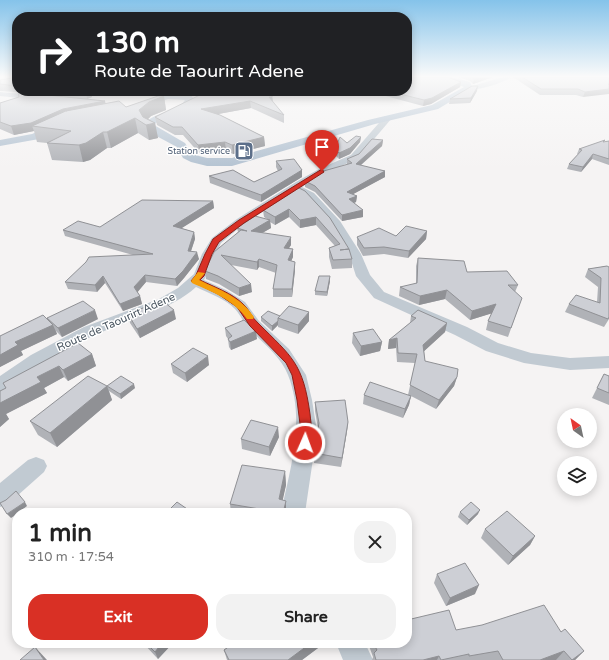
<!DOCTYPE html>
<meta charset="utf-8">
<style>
:root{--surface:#fff;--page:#f2f2f2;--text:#222;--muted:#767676;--accent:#d93025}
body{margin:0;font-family:"Varela Round",sans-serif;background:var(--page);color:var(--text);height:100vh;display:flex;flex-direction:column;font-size:15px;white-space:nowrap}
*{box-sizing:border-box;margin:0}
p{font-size:13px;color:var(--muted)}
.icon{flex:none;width:22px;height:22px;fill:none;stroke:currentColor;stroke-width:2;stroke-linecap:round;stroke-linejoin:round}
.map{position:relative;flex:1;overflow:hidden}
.side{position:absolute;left:12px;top:508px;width:400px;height:140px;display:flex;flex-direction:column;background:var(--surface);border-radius:16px;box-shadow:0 2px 10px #0003}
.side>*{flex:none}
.top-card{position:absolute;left:12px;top:12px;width:400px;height:84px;border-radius:16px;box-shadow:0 2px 10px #0003;background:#202124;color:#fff;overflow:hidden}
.needle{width:26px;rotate:327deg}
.fabs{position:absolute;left:557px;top:408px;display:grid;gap:8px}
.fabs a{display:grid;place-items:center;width:40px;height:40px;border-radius:50%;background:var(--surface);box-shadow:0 2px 10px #0003;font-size:20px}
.pin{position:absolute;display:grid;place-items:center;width:34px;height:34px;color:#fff;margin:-41px -17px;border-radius:50% 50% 50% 0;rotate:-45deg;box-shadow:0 0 4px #0007}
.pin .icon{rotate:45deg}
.me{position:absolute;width:44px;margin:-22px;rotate:2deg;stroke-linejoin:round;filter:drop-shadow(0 0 3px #0008)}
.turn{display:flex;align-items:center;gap:14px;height:84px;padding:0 16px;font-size:18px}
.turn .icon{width:52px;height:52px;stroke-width:2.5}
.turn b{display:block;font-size:28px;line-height:34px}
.round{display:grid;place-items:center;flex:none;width:42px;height:42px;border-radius:16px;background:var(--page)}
.head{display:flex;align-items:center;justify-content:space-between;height:68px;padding:0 16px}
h1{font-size:24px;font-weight:800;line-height:30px}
.cta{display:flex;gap:8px;margin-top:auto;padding:8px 16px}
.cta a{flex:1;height:46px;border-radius:16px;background:var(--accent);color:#fff;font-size:16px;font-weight:800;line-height:46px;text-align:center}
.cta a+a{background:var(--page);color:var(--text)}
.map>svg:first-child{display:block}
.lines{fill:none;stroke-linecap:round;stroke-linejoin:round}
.minor{fill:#c1cad2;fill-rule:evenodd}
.major{fill:#b3c2d1;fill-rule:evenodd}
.wall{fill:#b0b2b7}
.shaded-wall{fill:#909195}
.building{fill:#cdcfd5;stroke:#909195}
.route{fill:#d93025;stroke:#8d1f18}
.slow{fill:#f59e0b}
.labels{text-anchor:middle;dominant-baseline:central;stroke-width:3;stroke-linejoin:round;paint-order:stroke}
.far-service-label{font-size:9px;fill:#4e5e75;stroke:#fff;text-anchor:end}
.street-label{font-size:11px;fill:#4a5661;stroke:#fff}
</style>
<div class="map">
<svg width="609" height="660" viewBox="0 0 609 660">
<rect width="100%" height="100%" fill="#f5f3f3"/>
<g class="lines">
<path class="minor" d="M503,77H512C504,82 474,93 466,88Z
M0,92L40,96L43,98L40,100L0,96Z
M385,116L392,118L357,159L325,173L302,187L314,193L340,221L361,254L370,275L384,292L467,327L498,343L531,353L570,358L609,356V368L570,370L524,363L486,351L455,335L374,298L356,276L349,254L331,225L306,197L295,192L245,223L221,243L204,280L226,290L245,302L259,321L289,349L306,375L312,400L317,432L305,513H281C290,469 306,420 288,375C281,357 263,343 249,329C244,323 241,316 235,309C226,299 208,293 196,287C171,310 129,320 97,334C65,349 35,369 6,390L0,392V376L31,355L84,327L159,299L178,288L194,274L202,254L212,238L237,219L296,182L319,169L351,155Z
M36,457L44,460L47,466L44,472L8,504L0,507V483L28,460Z
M336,643H365L373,660H343Z"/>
<path class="major" d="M437,77H451L470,82L473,88L438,109L375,124L232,166H207L191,162L183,158L177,147L147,131L143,125C154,111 176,114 185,100L168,99L137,110L132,107L167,93L191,95L194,99C183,118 167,112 154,125L185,143L191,153L199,156L207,158H232L368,120L432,105L464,87Z
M62,121L67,124L66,126L39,139L0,146V140L32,134Z"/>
</g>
<path class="wall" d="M17,77V91H91L92,97L87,99L105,103L126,107L164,96L166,110L151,116L148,119L155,123L158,138L149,140L138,133L111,148H107L90,160L83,162L52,160L47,143L37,142L34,131L14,135L0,129V103L19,97L18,92L0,91V80Z
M458,77H493L473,84L470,81Z
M513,77H609L583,97L576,95H540Z
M461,82L460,87L431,104L423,106L367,91H407Z
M297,91H330L306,95Z
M477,91L470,103L449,104L450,99Z
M272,93L273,102L284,115V123L251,108L218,114L264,137L265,146L233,154L226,151L200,154L183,135H175L157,125L155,117Z
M361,137L360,142L350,154L339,159L335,155V149Z
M383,140L382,146L360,166L385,171V177L353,194L357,196L356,202L354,203L363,217L342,221L315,192L305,187V181L347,165V159L359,154Z
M609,141V165L592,159L581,172L567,169L569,164L578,154H577L579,149Z
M276,161L302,170V177L261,202L210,183L209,176L254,182L278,171L276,167Z
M295,186L352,259V268L332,269L329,257V248L335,246L316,225L300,228L289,217L275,225L270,222L271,228L262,233L291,245L289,248L293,249V257L291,261L295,262V270L292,297H273V289L276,273L259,267L257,270L231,265L252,292L239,296L219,284L206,279L205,271L238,232L237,228L267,219L264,217L263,210Z
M213,201L214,208L181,228L194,232L195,239L191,251L199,259L184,278L177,286L146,282L137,292L140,296L142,304L123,311L105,283L97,292L68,289L65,282L133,255L65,236L63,230L100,227Z
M427,231L426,239L408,258L384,254L363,256L357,245V237L396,236Z
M418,258L467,272L518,285L515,292L519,306L508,337L486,330L488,321L492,313L470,320L445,299L419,305L399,296L400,287L416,284V266Z
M607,266L609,319L604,327L565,312L569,304L597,302L598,287L585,277L588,269Z
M330,281L327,296L315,295V291Z
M150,309L176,319L140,338L130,323L128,314Z
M280,316L309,321L298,334L278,327V325L272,331L261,321V317Z
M411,316L447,323L445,332L424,351L425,361L457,377L454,386L436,409L411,396L409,405L403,418L363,404L364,395H408L415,363L397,362L396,348L388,349L389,340L410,323Z
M47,318L98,319L62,337L56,331L57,334L21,351L23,355L0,367V336L47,319Z
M225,328L257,339L231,350L229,347L228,339L226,336Z
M353,333L382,342L380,351L360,356L352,343Z
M92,354L96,366L68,381L64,377L44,388L47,393L6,414L9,419L0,427V391L6,388L3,383Z
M171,364L209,365L187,382L173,373Z
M604,374L609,376V405L592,398Z
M107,386L135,388L121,399L109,391L112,400L57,447L38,435L30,421Z
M315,402L348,422L347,431L341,467L314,463V453L318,428L315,411Z
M279,437L270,456L242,449L241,439Z
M285,471L286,485L282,500L286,501V513H231L230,504Z
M460,512L478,514L467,525L458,517Z
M485,529L535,536L530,545L508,565L481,538Z
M437,574L475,594L446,606L434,583Z
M456,630L561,632L584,651L575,660H372L373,657L368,643H407Z
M143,643H173L158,659Z
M234,643H318V648L302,660H227L224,650Z"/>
<path class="shaded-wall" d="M480,77H493L473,84L474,79Z
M461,82L460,87L431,104L423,106L424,100Z
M609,84V94L583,97L585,92Z
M478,86L477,91L470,103L471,98Z
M81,91H91L92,97L87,99L86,92Z
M306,91H330L306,95Z
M164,96L166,110L151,116L144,123L139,110L149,102Z
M269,97H272L273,104Z
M105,101L107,109L32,126L34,131L14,135L11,126L63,109Z
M250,101L251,108L202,117L201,109Z
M135,118L138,133L111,148L107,132Z
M155,123L158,138L149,140L146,125Z
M103,132L107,148L90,160L83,162L79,145Z
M264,137L265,146L233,154L232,145Z
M361,137L360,142L350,154L339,159V153Z
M383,140L382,146L355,170L356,164Z
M225,142L226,151L200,154L198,145Z
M593,154L592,159L581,172L583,167Z
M302,170V177L261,202V195Z
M385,171V177L346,198L347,192Z
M357,196L356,202L349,205V199Z
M213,201L214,208L174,233L173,226Z
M289,209V217L275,225V217Z
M363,210V217L342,221V215Z
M316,217V225L300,228V220Z
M270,220L271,228L252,239L251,231Z
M427,231L426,239L408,258L409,251Z
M194,232L195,239L189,257L188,251Z
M291,237V245L284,256V248Z
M293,249V257L288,268V260Z
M197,252L199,259L184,278L177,286L175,279Z
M259,259V267L257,270V262Z
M295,262V270L292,297V289Z
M145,275L146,282L136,294L134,287Z
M103,276L105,283L97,292L95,285Z
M330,276V281L327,296V292Z
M251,284L252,292L239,296V288Z
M447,290L445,299L419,305L420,296Z
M140,296L142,304L123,311L120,304Z
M496,304L493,313L470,320L472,311Z
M95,310L98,319L62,337L58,328Z
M174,310L176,319L140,338L137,329Z
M309,312V321L298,334V325Z
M278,321V325L272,331V326Z
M447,323L445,332L421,354L423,345Z
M53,325L57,334L21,351L23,355L0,367V355L15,342Z
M256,331L257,339L231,350L230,342Z
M397,338L396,348L388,349L389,340Z
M382,342L380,351L360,356L361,346Z
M92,354L96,366L68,381L63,370Z
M208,356L209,365L187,382L185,373Z
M59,366L64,377L44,388L47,393L6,414L9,419L0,427V403L37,377Z
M457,377L454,386L436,409L439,400Z
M134,384L135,388L121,399L120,394Z
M107,386L112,400L57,447L50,433Z
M411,396L409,405L403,418L405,409Z
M348,422L347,431L341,467L342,458Z
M278,427L279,437L270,456L269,447Z
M285,471L286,485L280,513L279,499Z
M286,501V513H283Z
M25,502L27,506L18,513H17V514L11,518L7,514Z
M480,510L478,514L467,525L469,520Z
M535,536L530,545L508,565L513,556Z
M479,585L475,594L446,606L450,598Z
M162,643H173L158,659L155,652Z
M311,643H318V648L302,660H288Z
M35,647L47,660H44Z
M564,651L556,660H540Z
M584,651L575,660H572Z
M439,656L437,660H423Z"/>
<path class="building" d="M17,77V86L0,84V80Z
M407,77H448L461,82L432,98L424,100L388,91H407Z
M472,77H480L474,79Z
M522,77H609V84H608L609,85V89L585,92L578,89H541Z
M472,86H478L471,98L450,99Z
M72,91H89L86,92Z
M208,91H244L272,93V97H269L284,115L250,101L201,109L220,115L264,137L232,145L225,142L198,145L182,127H173L155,117Z
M18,92L105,101L63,109L31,123L11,126L0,122V103L19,97Z
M158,96H164L149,102L139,110L143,117L155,123L146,125L135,118L107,132H103L86,143L79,145L47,143L71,131L32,126L68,110L66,111L119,101L126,107Z
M356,136L361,137L350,148L339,153L335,149L340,137L347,143Z
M372,139L383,140L356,164L385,171L347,192L357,196L349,199L363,210L342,215L315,186L305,181L320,172L352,163L347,159L359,154Z
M605,140L603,142L609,141V159L593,154L583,167L569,164L582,150L579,149Z
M294,159L302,170L261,195L209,176L233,170L254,182L282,169L276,161Z
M295,186L305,191L330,218L349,249L340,250L349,249L352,259L333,260L329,248L340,244L316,217L300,220L289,209L275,217L263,210L283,196L277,197Z
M142,200L213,201L173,226L194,232L188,251L197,252L183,271L175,279L145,275L134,287L140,296L120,304L103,276L95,285L65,282L86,262L89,257L153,254L63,230L78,221L100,227Z
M255,216L270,220L251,231L291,237L284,248L293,249L288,260L295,262L292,289H273L277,265L259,259L257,262L221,255L251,284L239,288L218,276L205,271L214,252L241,230L247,231L237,228Z
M406,226L427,231L409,251L384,247L364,248L357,237L379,228L396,236Z
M418,258L464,261L467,272L507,271L518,285H508L522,298L511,328L488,321L496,304L472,311L447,290L420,296L400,287L417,283Z
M607,266L609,267V317L608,319L569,304L576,295L600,303L601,278L588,269Z
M319,276H330L327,292L315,291Z
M83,301L95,310L58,328L47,318Z
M164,302L174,310L137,329L128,314L148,306L150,309Z
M289,306L309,312L298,325L278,318Z
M418,310L447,323L423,345L425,361L458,369L457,377L439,400L410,385L417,354L398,353L397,338L389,340L416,318L411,316Z
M268,311L280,316L278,318V321L272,326L261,317Z
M43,315L53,325L15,342L18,345L0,355V336Z
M244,320L256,331L230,342L228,339L232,336L225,328Z
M373,329L382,342L361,346L353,333Z
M78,343L92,354L63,370L59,366L37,377L41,382L0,403V391L6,388L3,383Z
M193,348L208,356L185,373L171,364Z
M604,374L609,376V393L597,388Z
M88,376L107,386L50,433L30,421Z
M121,376L134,384L120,394L107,386Z
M370,382L411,396L405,409L364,395Z
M345,400L348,422L342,458L314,453L319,423L315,402Z
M251,420L278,427L269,447L241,439Z
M242,465L285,471L279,499L286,501L283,513L230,504Z
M16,491L25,502L7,514L0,503L6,500Z
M177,502L193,513H166Z
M471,502L480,510L469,520L460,512Z
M507,511L535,536L513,556L485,529Z
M465,563L479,585L450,598L437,574Z
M544,605L561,632L565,629L584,651L572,660L564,651L540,660H503L498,651L469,656V654L441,660L439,656L423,660H376L374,653L377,650L373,643H407V620L449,610L456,630L482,625Z
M146,643H162L155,652Z
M234,643H311L288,660H229L224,650Z
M35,647L44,660H20Z"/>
<linearGradient id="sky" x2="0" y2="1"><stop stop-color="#85c3ea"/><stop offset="0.45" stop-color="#fafafa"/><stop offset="1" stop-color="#fafafa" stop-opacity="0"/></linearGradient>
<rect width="609" height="170" fill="url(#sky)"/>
<path class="route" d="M322,169L324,172L244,223L219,242L212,254L204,276L200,280C214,287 232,293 243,304C249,309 252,318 258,323C292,357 303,363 310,414C311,425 314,436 309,447H301L299,443L301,432L297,400L292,375L286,363L250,326L237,307L218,294L191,281L196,275L205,254L213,239L239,220Z"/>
<path class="slow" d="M198,272L205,273L199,280C220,290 241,297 254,317L253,319H247C234,300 212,292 192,283L191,281Z"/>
<defs>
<g id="fuel-square" transform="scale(1)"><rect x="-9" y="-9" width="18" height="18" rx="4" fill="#5c6f8a" stroke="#fff"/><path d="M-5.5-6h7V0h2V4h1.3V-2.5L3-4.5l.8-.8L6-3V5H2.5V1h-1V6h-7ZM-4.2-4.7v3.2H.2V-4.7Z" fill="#fff"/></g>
</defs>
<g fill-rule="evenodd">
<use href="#fuel-square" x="244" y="151"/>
</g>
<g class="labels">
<g class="far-service-label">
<text x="230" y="151">Station service</text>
</g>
<g class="street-label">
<text transform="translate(116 322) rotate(-24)">Route de Taourirt Adene</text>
</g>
</g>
</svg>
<div class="fabs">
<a><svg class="needle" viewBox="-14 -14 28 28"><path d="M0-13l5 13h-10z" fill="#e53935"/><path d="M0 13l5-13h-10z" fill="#767676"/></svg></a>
<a><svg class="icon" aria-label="layers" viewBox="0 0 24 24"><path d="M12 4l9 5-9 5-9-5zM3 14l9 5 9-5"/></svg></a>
</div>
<div class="pin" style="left:322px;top:171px;background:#d93025"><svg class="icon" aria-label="arrive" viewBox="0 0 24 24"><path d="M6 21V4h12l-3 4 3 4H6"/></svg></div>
<svg class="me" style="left:305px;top:443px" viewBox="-20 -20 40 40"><circle r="17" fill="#d93025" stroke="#fff" stroke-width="3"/><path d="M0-11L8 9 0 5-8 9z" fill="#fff"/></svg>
<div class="top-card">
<div class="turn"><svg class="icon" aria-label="right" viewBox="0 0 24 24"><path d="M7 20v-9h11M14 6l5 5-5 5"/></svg><div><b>130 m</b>Route de Taourirt Adene</div></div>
</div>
<section class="side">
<div class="head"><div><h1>1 min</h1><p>310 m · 17:54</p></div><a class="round"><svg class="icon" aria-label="close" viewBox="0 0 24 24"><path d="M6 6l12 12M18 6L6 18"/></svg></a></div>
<div class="cta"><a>Exit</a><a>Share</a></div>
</section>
</div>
